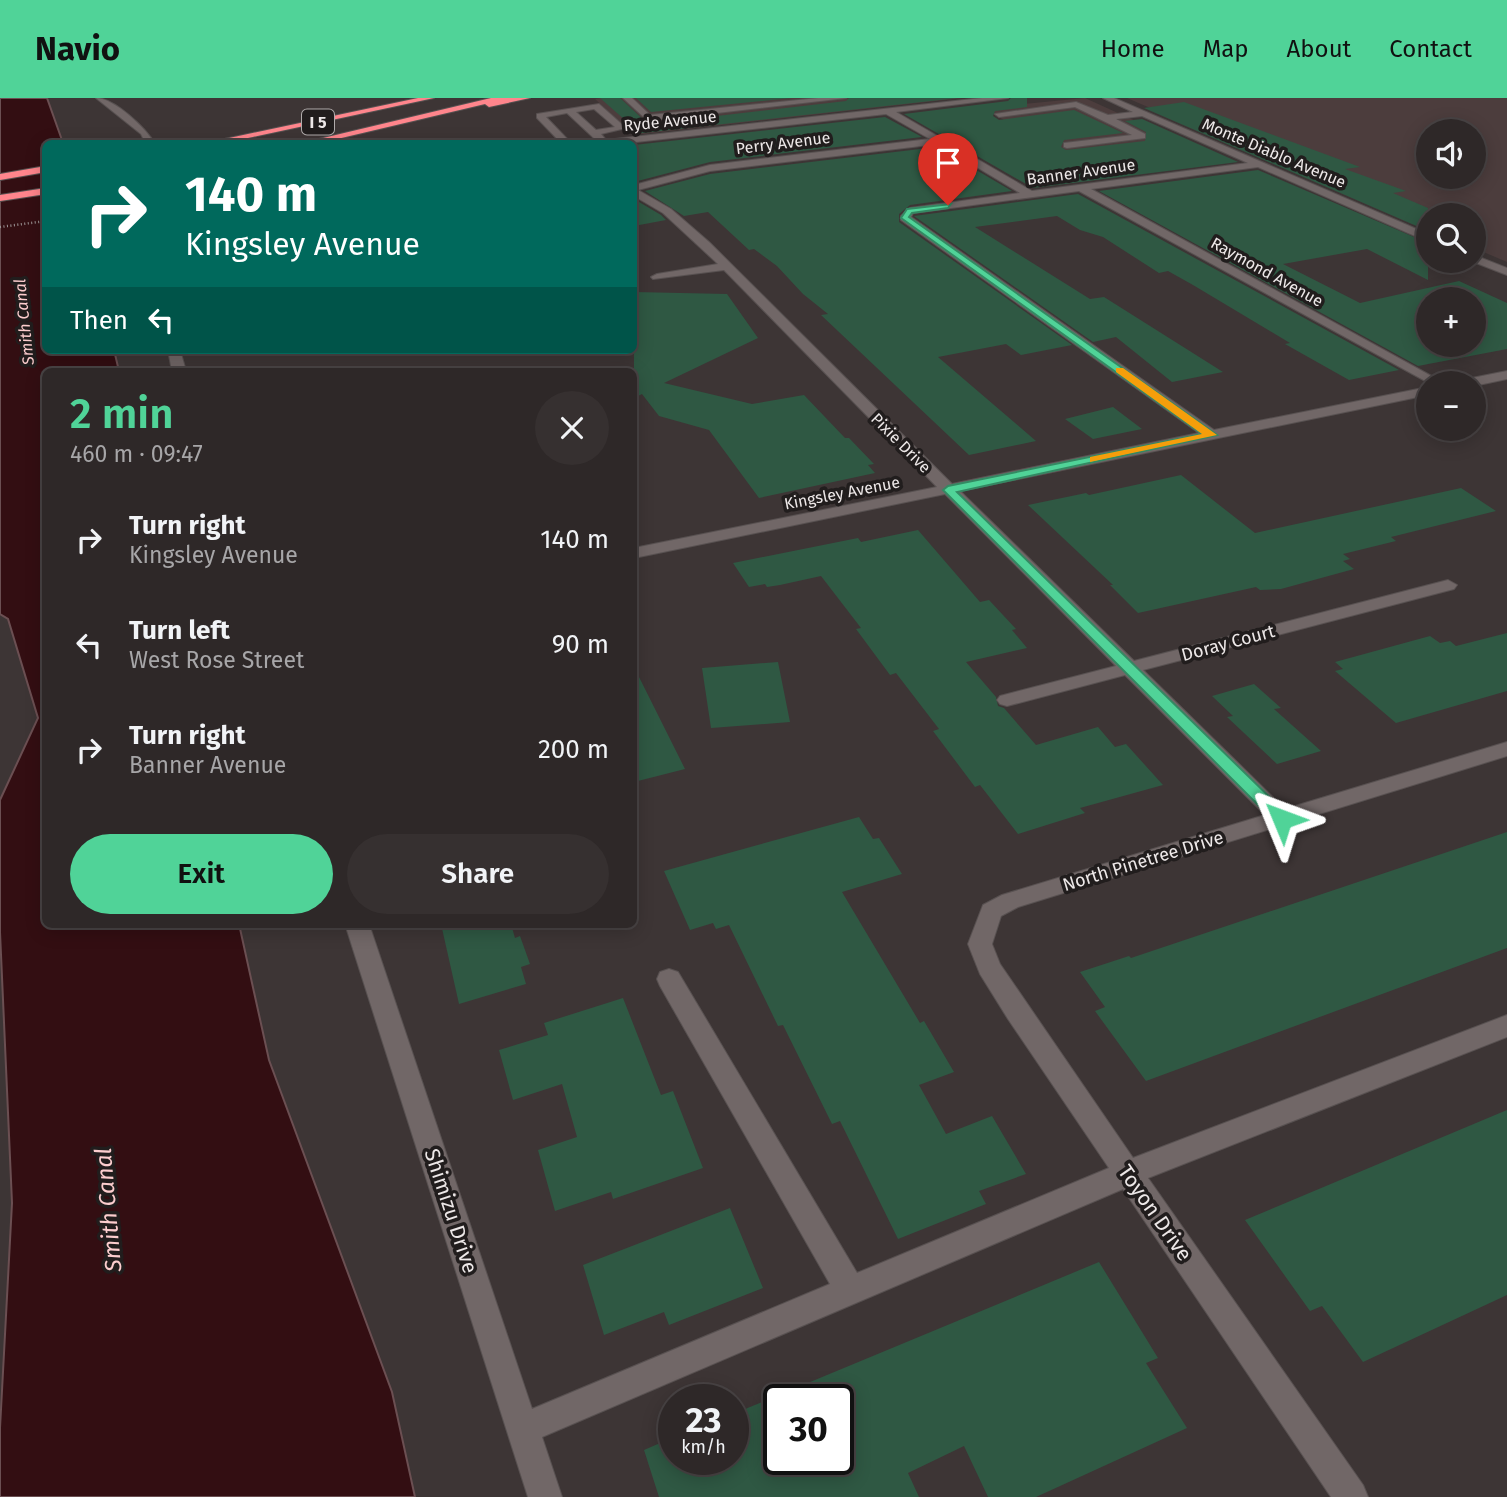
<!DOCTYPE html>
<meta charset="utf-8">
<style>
:root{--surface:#2e2828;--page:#363030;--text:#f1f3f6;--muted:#a7a6a8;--line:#494445;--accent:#50d398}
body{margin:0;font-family:"Fira Sans",sans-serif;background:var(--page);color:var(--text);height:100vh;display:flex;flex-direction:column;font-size:26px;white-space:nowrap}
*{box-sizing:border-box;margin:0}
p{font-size:23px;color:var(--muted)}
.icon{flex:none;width:38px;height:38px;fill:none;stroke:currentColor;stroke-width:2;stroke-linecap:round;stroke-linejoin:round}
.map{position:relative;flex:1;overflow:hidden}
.details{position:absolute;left:42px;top:270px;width:595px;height:560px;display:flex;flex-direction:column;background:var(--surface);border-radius:10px;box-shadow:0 4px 18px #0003,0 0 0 2px var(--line)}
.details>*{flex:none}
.banner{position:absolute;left:42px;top:42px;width:595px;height:214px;border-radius:10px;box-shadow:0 4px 18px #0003,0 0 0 2px var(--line);background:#00695c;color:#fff;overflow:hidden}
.controls{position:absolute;left:1416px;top:21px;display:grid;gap:14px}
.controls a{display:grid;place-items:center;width:70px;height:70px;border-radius:50%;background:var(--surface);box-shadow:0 4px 18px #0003,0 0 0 2px var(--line);font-size:35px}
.speed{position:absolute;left:658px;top:1286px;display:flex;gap:14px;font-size:35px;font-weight:700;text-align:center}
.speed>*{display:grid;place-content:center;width:91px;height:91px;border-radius:50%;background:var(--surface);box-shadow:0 4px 18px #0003,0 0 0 2px var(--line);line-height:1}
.speed small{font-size:18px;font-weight:400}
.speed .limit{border:4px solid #111;border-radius:10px;background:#fff;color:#111}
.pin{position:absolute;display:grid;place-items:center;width:60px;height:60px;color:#fff;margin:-72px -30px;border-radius:50% 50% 50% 0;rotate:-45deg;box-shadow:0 0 7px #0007}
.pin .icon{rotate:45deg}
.me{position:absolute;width:77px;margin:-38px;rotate:314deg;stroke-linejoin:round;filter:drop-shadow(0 0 5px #0008)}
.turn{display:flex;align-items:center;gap:24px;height:147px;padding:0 28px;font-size:32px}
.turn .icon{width:91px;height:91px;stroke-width:2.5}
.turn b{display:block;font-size:49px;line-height:60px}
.then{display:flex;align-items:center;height:66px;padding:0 28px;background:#0003;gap:14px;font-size:26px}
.round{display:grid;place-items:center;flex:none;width:74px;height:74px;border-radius:37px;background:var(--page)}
.headline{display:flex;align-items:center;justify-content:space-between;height:119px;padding:0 28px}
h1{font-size:42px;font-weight:600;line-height:52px;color:var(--accent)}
.action{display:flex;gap:14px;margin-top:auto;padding:14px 28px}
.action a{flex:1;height:80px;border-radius:42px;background:var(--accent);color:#111;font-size:28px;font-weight:600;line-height:80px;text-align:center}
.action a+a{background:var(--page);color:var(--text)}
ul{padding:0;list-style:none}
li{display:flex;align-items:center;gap:21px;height:105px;padding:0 28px}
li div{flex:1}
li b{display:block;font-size:26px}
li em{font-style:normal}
header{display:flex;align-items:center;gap:42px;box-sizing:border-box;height:98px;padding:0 35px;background:var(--accent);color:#111}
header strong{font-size:33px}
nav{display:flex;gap:38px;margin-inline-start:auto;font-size:24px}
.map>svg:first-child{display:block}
.built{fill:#4c3d3d;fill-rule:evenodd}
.water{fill:#330e12;stroke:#6b4f52;stroke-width:2}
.building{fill:#2f5843;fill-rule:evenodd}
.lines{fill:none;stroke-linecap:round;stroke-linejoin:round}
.minor-casing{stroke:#585151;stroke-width:2}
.highway-casing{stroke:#585151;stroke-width:2}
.path{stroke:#9d9696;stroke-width:2.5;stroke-dasharray:1 2.5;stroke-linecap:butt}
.minor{fill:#716767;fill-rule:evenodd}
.highway{fill:#ff858c;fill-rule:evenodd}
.route{fill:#50d398;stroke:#348963;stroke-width:2}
.slow{fill:#f59e0b}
.labels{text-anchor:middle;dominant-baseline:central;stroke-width:7;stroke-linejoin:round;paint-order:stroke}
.far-street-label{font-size:16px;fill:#ede8e8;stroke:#211d1d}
.shield{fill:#211d1d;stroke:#b0abab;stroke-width:2}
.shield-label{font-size:16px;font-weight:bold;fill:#ede8e8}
.far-water-label{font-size:16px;font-style:italic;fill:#fccdce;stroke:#211d1d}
.street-label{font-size:18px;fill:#ede8e8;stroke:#211d1d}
.near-street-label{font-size:21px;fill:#ede8e8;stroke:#211d1d}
.near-water-label{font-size:23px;font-style:italic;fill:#fccdce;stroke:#211d1d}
</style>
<header>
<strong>Navio</strong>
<nav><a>Home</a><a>Map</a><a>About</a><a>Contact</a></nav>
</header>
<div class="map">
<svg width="1507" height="1399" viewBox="0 0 1507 1399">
<rect width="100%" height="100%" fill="#3d3535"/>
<path class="built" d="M601,0H962L634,37L595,1Z
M1085,0L1175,41L1066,54L981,10Z
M1127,0H1507V164L1474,150V117H1428V130ZM1428,33H1474V79H1428Z"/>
<path class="water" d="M0,0H47L63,45L46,46V252H114L119,273H46V826H239L269,962L392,1294L415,1399H0V1330L12,1105L0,834V702L38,620L8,521L0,516Z"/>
<path class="building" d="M600,0H620L648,26L846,3L849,0H958L634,36V30Z
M636,0H792L651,14Z
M1011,0H1027V9L995,13L993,18L999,22L1074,12L1123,35L1064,42L1061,49L1066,52L1145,43L1146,34L1125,23L1142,21L1238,64L1033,90L904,16L1008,3Z
M1184,4L1360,69L1345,71L1406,93L1393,95L1428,110V133L1144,10Z
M885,19L922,39L710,64L634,84V47Z
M937,49L1012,93L910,107L899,116V124L1072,247L1021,257L1006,246L938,259L1036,343L969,357L821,217L828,216L803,196L777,168L754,151L749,152L708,114L684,118L645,93L710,76Z
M1258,72L1428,145V182L1367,151L1283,166L1360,205L1459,183L1507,205V251L1418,268L1099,93ZM1428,201H1474V247H1428Z
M1078,96L1399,272L1349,282L1285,246L1290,245L1193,187L1168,173L1159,175L1103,139L1080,132L1057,118L975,129L1090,201L1104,199L1223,274L1172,284L1116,239L1093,244L914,118Z
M634,101L661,117L666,122L634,128Z
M634,194L727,196L758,240L664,285L752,306L804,297L845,340H849L874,366L868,367L875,375L759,400L709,332L659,318L642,296L634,300Z
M1113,309L1142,331L1093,341L1065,321Z
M1181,377L1255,435L1461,390L1496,413L1391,439L1396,443L1343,456L1350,461L1343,463L1354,471L1281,491L1260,492L1256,489L1138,515L1110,487H1113L1028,407L1086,395L1089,397Z
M918,432L980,504L989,502L1016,531L1012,532L1027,550L966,564L996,599L998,608L1004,610L1036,647L1098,629L1115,649L1126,646L1163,687L1080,710L1085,715L1018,736L980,687L975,689L933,633L939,631L896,575L890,577L856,531L861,530L821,478L780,487L767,489L765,486L749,489L733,465L858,440L861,444Z
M1507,535V593L1396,625L1335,573L1343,571L1335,564L1430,538L1440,545L1450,543L1456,548Z
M778,564L790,624L711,630L702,570Z
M634,569L685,671L634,684Z
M1254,586L1281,610L1274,611L1321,653L1277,666L1227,619L1233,618L1212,598Z
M859,719L873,741L879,740L902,776L842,794L920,925L924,923L954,974L919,987L946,1036L992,1018L1026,1076L979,1093L986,1106L898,1141L840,1023L832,1026L783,927L778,928L729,827L716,831L713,825L690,832L664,773Z
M1507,734V850L1146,983L1095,913L1105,909L1080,874L1129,858L1131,860Z
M441,826H511L515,840L520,838L530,866L521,869L526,886L459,906Z
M623,900L661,997L673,993L703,1070L613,1101L611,1094L555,1113L538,1052L577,1039L562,986L513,1002L499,952L548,937L544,925Z
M1507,1012V1197L1363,1264L1322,1208L1310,1213L1245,1122Z
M730,1110L763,1190L669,1227L664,1214L604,1237L583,1167Z
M1099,1164L1158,1260L1146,1265L1187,1330L1036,1399H988L964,1348L908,1375L919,1399H659L644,1352L674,1339V1362H733V1316ZM779,1302H838V1362H779Z"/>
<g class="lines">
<g class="minor-casing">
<path id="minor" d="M96,0C114,0 146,30 155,46H146L141,36Z
M623,0H632L650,17L818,0H846L648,23Z
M982,0H1008L896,14L1032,93L1248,65L1142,18L1116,21L1145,36V40L1067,50L1064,49V45L1132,37L1075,9L999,19L995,16L1076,4L1108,17L1133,14L1103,0H1114L1428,136V143L1424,142L1258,69L1091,91L1444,285H1429L1079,93L921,114L913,115L911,119L1214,332L1428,289V297L960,393L1134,563L1448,482L1457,487L1454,491L1143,572L1285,711L1507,644V658L1018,809L1001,818L992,846L1000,866L1133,1060L1507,917V939L1148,1080L1363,1387L1368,1399H1331L1123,1091L542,1339L562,1399H528L345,826H369L532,1311L830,1186L660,888L657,881L660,874L669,871L678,874L857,1175L1109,1070L1008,921L980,876L968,846L983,807L1002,797L1265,717L1125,577L1007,608L1000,606L997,602L1000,598L1116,568L945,396L634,460V450L937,389L724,172L653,181L651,179L657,176L718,166L663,115L634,98V87L710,67L930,41L886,16L618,46H586L597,43L567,15L546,19L572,46H562L537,20V16L599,6L626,30L601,36L606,42ZM594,11L615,29L596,32L576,14ZM938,46L1020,95L910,110L901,118V122L1199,335L952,386L709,144L671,111L638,92L710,73Z
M1474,157L1507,170V177L1471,163H1474Z
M168,252H180L186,273H172Z
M1507,273V281L1474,288V285H1460L1462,282Z"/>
</g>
<g class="highway-casing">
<path id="highway" d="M418,0H434L220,46H201Z
M491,0H530L489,9L485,6L316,46H298Z
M46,68V74L0,82V76Z
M46,90V96L0,103V97Z"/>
</g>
<path class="path" d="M0,129L46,123"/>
<use href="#minor" class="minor"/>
<use href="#highway" class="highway"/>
</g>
<path class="route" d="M951,106L948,110L912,115L909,119L1217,337L957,394L1288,717L1290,721L1288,725H1276L943,392L948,388L1202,336L901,120L907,111Z"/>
<path class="slow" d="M1116,270H1123L1217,337L1090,364V359L1202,336L1116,274Z"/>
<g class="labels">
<g class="far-street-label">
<text transform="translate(670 23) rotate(-6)">Ryde Avenue</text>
<text transform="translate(783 45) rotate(-7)">Perry Avenue</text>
<text transform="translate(1274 55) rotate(23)">Monte Diablo Avenue</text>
<text transform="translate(1081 74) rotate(-8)">Banner Avenue</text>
<text transform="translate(1267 174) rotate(29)">Raymond Avenue</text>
<text transform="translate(901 345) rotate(45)">Pixie Drive</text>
<text transform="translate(842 395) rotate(-11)">Kingsley Avenue</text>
</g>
<rect class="shield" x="302" y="11.5" width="32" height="25" rx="5"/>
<g class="shield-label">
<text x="318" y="24">I 5</text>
</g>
<g class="far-water-label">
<text transform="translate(24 224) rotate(-96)">Smith Canal</text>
</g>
<g class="street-label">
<text transform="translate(1228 545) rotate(-15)">Doray Court</text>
<text transform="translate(1143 763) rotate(-17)">North Pinetree Drive</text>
</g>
<g class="near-street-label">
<text transform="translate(451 1113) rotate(72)">Shimizu Drive</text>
<text transform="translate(1155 1115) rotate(55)">Toyon Drive</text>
</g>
<g class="near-water-label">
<text transform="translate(108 1112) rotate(-95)">Smith Canal</text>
</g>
</g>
</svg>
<div class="controls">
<a><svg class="icon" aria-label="sound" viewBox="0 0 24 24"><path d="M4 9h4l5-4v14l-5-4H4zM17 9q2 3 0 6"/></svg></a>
<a><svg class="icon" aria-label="search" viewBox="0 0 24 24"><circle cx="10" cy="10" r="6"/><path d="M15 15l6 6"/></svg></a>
<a>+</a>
<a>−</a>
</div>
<div class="speed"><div>23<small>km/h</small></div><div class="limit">30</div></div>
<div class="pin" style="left:948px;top:107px;background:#d93025"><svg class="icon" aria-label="arrive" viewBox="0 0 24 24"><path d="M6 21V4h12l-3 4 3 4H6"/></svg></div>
<svg class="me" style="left:1282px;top:721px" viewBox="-20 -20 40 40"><path d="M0-17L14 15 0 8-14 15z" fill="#50d398" stroke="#fff" stroke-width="4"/></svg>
<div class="banner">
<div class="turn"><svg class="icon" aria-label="right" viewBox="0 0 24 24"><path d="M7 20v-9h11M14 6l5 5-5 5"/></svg><div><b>140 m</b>Kingsley Avenue</div></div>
<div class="then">Then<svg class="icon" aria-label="left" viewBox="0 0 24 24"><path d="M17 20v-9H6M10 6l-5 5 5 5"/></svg></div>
</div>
<section class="details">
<div class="headline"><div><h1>2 min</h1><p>460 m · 09:47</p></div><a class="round"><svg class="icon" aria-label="close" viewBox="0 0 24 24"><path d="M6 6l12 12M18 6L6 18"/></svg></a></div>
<ul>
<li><svg class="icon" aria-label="right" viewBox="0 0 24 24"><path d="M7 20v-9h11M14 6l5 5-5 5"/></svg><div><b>Turn right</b><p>Kingsley Avenue</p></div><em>140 m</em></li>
<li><svg class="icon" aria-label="left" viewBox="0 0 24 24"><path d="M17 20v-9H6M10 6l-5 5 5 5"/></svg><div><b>Turn left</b><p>West Rose Street</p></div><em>90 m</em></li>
<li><svg class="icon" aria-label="right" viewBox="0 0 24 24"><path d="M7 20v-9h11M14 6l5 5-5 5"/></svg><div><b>Turn right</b><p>Banner Avenue</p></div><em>200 m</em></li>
</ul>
<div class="action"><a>Exit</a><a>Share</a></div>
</section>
</div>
